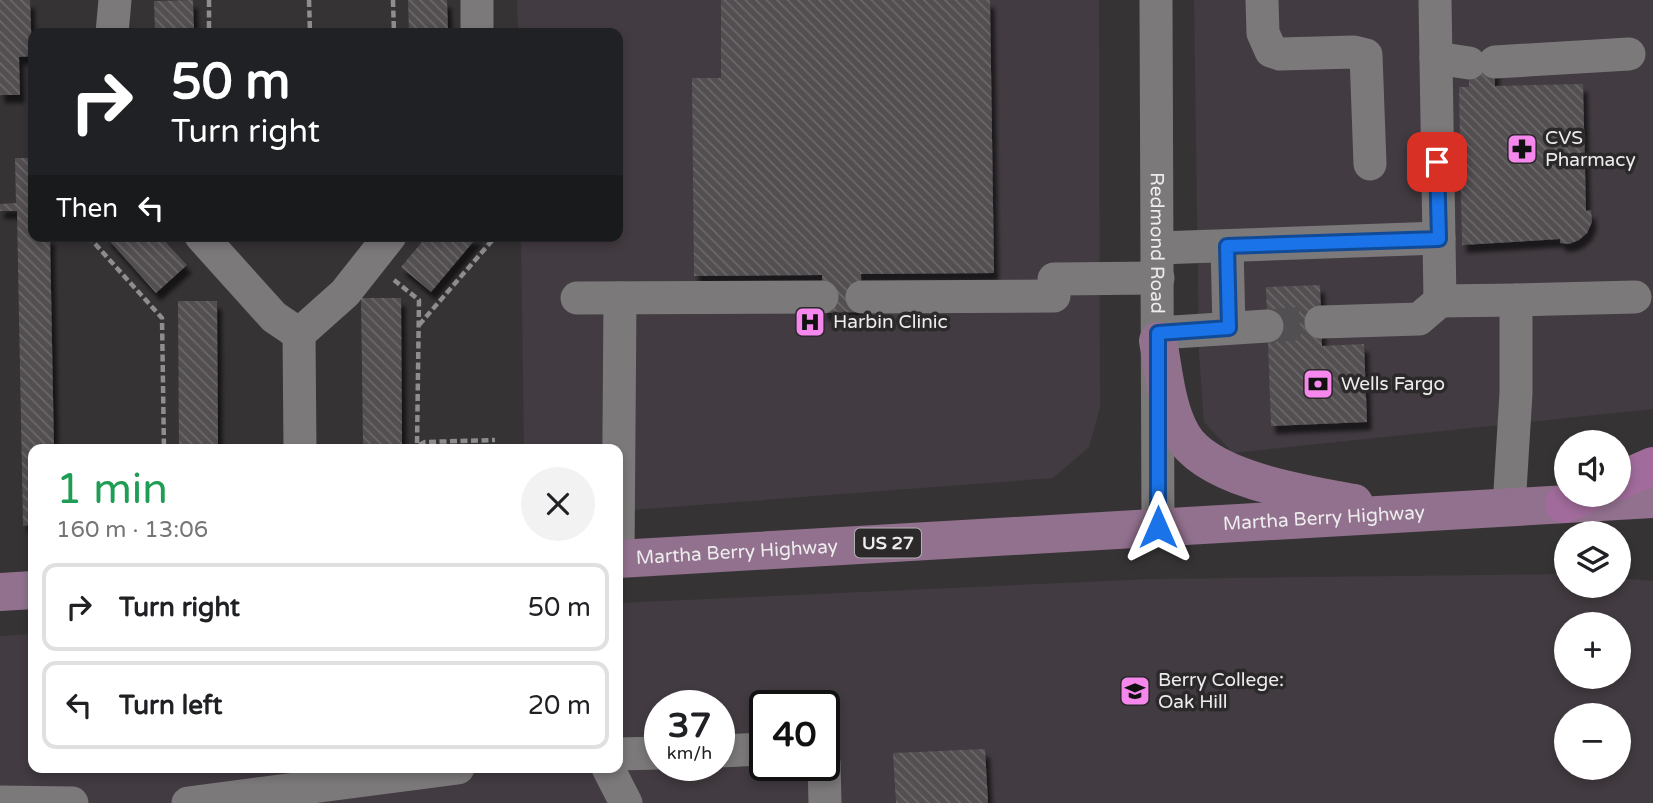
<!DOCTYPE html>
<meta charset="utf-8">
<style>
:root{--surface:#fff;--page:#f2f2f2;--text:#202124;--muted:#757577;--line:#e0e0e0}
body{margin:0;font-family:"Varela Round",sans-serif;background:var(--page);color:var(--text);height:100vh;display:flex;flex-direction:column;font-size:26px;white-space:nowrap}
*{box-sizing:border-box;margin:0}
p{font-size:23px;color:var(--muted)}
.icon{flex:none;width:38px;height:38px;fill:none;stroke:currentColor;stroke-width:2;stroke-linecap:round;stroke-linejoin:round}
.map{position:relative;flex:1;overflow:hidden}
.panel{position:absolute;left:28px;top:444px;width:595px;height:329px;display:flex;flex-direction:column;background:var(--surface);border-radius:14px;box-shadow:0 4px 10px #0003}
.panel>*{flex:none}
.top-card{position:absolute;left:28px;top:28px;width:595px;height:214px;border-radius:14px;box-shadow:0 4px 10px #0003;background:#202124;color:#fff;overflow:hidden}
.fabs{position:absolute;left:1554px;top:430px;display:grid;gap:14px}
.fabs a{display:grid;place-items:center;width:77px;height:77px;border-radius:50%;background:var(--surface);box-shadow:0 4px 10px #0003;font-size:35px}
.speed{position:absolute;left:644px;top:690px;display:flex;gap:14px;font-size:35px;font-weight:700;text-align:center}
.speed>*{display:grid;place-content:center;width:91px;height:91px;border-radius:50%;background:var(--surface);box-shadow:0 4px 10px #0003;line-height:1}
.speed small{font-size:18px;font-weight:400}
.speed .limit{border:4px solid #111;border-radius:10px;background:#fff;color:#111}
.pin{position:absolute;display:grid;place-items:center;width:60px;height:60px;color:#fff;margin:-30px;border-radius:14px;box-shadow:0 4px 10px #0006}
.me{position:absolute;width:77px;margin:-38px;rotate:0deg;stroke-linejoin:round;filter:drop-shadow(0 0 5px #0008)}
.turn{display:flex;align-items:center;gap:24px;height:147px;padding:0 28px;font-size:32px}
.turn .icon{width:91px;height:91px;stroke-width:2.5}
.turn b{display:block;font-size:49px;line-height:60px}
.then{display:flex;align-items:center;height:66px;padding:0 28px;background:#0003;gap:14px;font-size:26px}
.round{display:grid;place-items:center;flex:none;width:74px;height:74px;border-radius:37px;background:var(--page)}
.overview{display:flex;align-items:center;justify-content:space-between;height:119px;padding:0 28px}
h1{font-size:42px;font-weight:600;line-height:52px;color:#1e9e55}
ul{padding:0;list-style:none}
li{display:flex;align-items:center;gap:21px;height:88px;margin:0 14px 10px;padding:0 14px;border:4px solid var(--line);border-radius:14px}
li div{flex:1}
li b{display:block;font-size:26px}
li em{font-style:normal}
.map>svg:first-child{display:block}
.built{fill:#423b41;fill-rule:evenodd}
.building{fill:url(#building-back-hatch);filter:url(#shadow)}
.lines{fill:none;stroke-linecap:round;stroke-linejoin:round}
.minor-tunnel{stroke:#514f51;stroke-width:33;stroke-dasharray:33 17;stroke-linecap:butt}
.path{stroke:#8f8d8f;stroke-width:4.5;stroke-dasharray:7 3.5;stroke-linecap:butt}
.minor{stroke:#7c797b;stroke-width:33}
.major{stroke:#92718e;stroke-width:38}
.highway{stroke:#a16c9b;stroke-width:38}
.route-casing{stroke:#114b97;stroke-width:18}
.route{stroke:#1a73e8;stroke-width:12}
.labels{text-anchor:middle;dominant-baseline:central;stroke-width:7;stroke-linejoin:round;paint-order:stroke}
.shield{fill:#2c292b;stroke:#b3b2b3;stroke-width:2}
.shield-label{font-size:18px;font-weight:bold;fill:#edeced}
.poi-label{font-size:19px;fill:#edeced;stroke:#2c292b;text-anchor:start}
.street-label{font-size:19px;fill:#edeced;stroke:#2c292b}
</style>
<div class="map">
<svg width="1653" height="803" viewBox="0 0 1653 803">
<defs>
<pattern id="building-back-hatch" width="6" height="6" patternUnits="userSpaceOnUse" patternTransform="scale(1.75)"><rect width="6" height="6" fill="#524f51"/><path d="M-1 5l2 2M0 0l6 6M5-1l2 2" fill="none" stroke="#6b686a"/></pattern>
<filter id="shadow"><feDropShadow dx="4.5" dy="8" stdDeviation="2" flood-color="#0009"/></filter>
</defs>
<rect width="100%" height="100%" fill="#363335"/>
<path class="built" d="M517,0H1099L1100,408L1089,447L1053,478L618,511V450H524L521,236H618V33H518Z
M1194,0H1653V409L1233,453L1204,422L1199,354Z
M1566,574V586H1619V578L1653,581V803H0V636L33,634V768H618V603L1151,579ZM1566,625H1619V677H1566ZM660,705H719V765H660ZM765,705H824V765H765ZM1566,716H1619V768H1566Z"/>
<path class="building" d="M0,0H30L32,56L19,57L20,95H0Z
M193,0L194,33H155L154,1Z
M408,0H447L448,33H409Z
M721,0H990L994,273L861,274L862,312L823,313L822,275L694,276L692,78H721Z
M315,28H344V33H315Z
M1495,56V86L1583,84L1586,211L1591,210L1592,222L1587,233L1579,240L1569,244L1560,243V239L1462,245L1459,87H1469V57Z
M15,158H33V236H50L54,450H33V525L23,526L17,211H0V204L16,203Z
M105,236H160L187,265L156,293Z
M427,236H478L431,292L401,267Z
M1320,285L1322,346L1364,344L1367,422L1271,426L1266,287Z
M361,298H401L402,444H363Z
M178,301H217L218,447H179Z
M985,749L988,803H896L893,753Z"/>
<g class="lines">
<path class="minor-tunnel" d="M1267,326L1321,322"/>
<path class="path" d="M209,0V33
M309,0L310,33
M393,0L394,33
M88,236L162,318L164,450
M394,280L419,300L417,446
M419,325L496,236
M410,450L425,442L495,440"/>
<g class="minor">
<path d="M477,0V33"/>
<path id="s1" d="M1156,0L1158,527"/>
<path d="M1262,0L1263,33L1271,51L1280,54L1354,52L1366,55L1370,164"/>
<path d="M1435,0L1440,301"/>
<path d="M112,33L115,0"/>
<path d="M1436,58L1469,63"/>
<path d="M1495,62L1629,54"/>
<path d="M201,236L274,317L299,334"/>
<path d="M1227,246L1229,328"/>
<path d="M1158,248L1439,238"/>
<path d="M1054,279L1158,278"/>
<path d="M862,297L1054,296"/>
<path d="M577,298L822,297"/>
<path d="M1516,300L1635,297"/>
<path d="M1321,322L1419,319L1440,301L1516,300V393L1509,507"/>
<path d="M1158,333L1267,326"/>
<path d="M299,334L345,293L390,236"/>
<path d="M299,334L300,450"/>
<path d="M618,559L620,298"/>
<path d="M719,751L765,749"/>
<path d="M618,754L660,753"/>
<path d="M824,763L825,803"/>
<path d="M608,768L626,803"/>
<path d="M0,802L72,803"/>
<path d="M188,803L458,768"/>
</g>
<g class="major">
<path d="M1158,341C1164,371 1166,407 1182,435C1208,480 1306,494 1354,503"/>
<path id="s2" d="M618,559L1653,499"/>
<path d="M0,592L33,590"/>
</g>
<path class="highway" d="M1619,481L1653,466
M1564,504L1585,495"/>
</g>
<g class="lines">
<g class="route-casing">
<path id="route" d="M1158,527V333L1229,328L1227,246L1439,239L1437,162"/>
</g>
<use href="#route" class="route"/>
</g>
<defs>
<g id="pharmacy-square" transform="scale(1.575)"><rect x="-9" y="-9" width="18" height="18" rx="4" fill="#f688ed" stroke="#2c292b"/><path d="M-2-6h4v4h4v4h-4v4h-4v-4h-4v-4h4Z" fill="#111"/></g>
<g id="hospital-square" transform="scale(1.575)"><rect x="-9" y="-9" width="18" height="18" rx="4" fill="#f688ed" stroke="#2c292b"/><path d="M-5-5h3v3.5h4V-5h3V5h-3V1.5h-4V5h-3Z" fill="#111"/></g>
<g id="bank-square" transform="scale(1.575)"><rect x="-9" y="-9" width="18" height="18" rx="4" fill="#f688ed" stroke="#2c292b"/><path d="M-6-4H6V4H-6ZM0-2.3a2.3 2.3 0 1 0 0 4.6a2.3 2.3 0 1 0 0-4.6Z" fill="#111"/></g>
<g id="university-square" transform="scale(1.575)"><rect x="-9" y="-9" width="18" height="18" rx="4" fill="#f688ed" stroke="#2c292b"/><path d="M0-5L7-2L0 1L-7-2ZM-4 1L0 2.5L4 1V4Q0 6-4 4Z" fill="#111"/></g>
</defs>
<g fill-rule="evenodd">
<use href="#pharmacy-square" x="1522" y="149"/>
<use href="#hospital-square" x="810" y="322"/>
<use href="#bank-square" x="1318" y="384"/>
<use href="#university-square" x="1135" y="691"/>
</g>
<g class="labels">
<rect class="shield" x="855" y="528.5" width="66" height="29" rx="5"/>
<g class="shield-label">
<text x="888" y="543">US 27</text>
</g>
<g class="poi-label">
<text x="1545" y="138">CVS<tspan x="1545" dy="22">Pharmacy</tspan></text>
<text x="833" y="322">Harbin Clinic</text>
<text x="1341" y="384">Wells Fargo</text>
<text x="1158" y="680">Berry College:<tspan x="1158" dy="22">Oak Hill</tspan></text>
</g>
<g class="street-label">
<text stroke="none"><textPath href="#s1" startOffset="243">Redmond Road</textPath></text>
<text stroke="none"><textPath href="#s2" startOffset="707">Martha Berry Highway</textPath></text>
<text stroke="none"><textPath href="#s2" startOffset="119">Martha Berry Highway</textPath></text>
</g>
</g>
</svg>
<div class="fabs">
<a><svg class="icon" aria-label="sound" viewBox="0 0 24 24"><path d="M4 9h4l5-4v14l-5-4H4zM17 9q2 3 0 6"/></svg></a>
<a><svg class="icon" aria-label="layers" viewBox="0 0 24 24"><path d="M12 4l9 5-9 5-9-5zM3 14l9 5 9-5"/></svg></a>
<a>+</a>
<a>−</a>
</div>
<div class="speed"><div>37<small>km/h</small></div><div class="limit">40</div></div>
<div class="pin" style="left:1437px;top:162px;background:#d93025"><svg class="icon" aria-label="arrive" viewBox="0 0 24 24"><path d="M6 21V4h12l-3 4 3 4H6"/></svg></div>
<svg class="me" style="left:1158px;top:527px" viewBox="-20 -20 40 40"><path d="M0-17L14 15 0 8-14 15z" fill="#1a73e8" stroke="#fff" stroke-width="4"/></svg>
<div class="top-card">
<div class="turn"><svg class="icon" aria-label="right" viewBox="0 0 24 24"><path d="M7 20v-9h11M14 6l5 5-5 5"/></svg><div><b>50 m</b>Turn right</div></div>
<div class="then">Then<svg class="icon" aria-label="left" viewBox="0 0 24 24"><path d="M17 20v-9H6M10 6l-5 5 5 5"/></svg></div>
</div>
<section class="panel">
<div class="overview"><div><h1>1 min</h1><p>160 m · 13:06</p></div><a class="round"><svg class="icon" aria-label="close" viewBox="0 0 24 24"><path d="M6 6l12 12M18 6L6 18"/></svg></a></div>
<ul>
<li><svg class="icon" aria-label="right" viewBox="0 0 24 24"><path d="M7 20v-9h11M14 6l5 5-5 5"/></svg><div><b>Turn right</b></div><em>50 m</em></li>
<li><svg class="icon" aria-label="left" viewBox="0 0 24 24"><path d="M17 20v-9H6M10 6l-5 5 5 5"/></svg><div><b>Turn left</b></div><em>20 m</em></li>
</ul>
</section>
</div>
